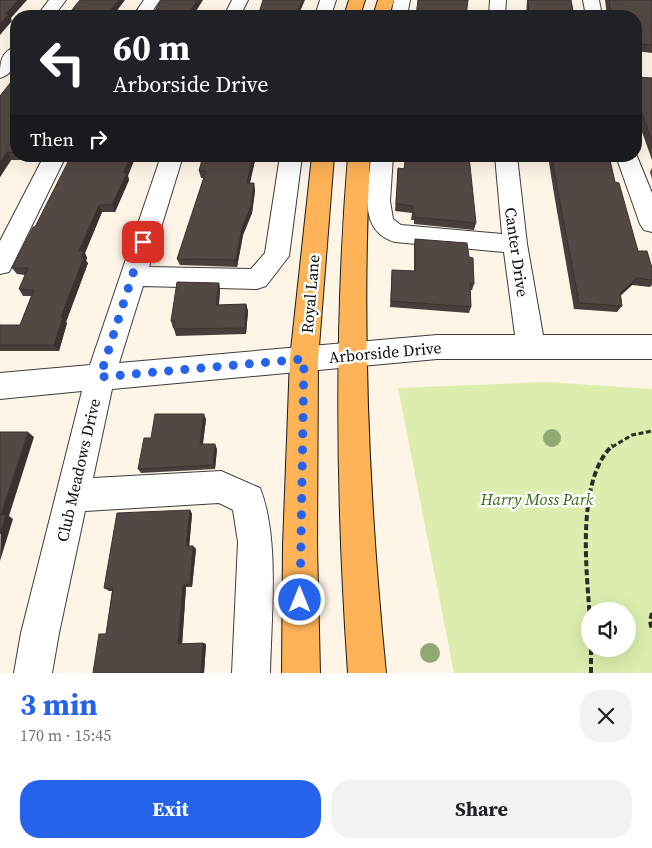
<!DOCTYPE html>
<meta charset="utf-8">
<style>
:root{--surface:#fff;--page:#f2f2f2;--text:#202124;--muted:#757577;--accent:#2563eb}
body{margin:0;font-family:"Source Serif 4",serif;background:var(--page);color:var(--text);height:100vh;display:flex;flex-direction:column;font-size:19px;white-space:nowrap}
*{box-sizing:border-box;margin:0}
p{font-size:16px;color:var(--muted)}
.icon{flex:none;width:28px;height:28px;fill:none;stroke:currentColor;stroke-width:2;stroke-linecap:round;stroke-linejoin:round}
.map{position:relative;height:673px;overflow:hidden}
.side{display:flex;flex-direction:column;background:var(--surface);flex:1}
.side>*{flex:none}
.guide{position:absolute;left:10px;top:10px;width:632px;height:152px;border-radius:20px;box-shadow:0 5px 20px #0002;background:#202124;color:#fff;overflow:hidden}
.buttons{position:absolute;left:581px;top:602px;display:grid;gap:10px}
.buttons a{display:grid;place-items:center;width:55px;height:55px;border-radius:50%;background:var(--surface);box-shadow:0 5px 20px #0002;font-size:25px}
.pin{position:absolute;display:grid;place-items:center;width:42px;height:42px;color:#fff;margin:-21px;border-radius:10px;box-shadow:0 2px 8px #0006}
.me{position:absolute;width:55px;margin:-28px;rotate:0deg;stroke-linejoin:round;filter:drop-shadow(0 0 4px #0008)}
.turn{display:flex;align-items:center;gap:18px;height:105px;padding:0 20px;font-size:22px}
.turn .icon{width:65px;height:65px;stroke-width:2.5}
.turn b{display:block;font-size:35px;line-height:42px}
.then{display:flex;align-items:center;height:48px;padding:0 20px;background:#0003;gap:10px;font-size:19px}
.round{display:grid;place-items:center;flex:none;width:52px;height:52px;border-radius:20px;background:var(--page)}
.head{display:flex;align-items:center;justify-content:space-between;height:85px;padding:0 20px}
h1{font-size:30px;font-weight:700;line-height:38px;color:var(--accent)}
.button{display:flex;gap:10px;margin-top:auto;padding:10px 20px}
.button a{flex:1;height:58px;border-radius:20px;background:var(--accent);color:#fff;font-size:20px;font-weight:700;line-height:58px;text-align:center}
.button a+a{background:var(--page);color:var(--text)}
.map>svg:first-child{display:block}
.green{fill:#dcedad;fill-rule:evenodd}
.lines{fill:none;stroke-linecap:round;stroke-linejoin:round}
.minor-casing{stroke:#3d3d3d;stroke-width:2}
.major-casing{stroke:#1b1b1b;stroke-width:2}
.path-far1{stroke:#2c2c2c;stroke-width:3;stroke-dasharray:5 2.5;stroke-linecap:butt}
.path{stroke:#2c2c2c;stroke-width:4;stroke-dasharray:6 3;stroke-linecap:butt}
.minor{fill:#fff;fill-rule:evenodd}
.major{fill:#ffb357;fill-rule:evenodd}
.tree{fill:#91a774}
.wall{fill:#483e3b}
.shaded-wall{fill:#3b3230}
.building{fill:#544845;stroke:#3b3230}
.route{stroke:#2563eb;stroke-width:9;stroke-dasharray:0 16.2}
.labels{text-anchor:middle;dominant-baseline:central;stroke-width:5;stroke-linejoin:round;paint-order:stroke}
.street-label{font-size:16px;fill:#0a0a0a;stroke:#fff}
.park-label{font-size:16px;font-style:italic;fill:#376715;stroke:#fff}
</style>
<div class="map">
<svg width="652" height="673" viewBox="0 0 652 673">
<rect width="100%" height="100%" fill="#fff5e7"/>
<path class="green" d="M547,382L652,389V673H454L398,388ZM590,611H628V649H590Z"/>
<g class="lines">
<g class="minor-casing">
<path id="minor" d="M49,0H66L54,16H37Z
M144,0H160L149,16H133Z
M232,0H248L240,16H224Z
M320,0H336L331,16H315Z
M394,0H410L407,16H391Z
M490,0H506L505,16H489Z
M583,0H599L602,16H586Z
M16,47C17,60 15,74 0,78C0,64 0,51 16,47Z
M636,154L652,193V232L644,230L640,224L616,156H636Z
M44,156H66L9,272L0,274V241Z
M161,156H183L149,267L251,269L265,253L280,156H302L289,256L266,286L257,289L143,286L119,363L437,335H515L504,252L395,242C356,230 369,187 371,156H393L390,201L393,219L401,225L502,234L495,156H517L527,244L543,335H652V359H437L112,389L93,478L221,471L260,488C280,538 271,619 270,673H232L238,542L233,510L219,503L85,511L59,633L52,673H14L21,633L82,391L0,399V373L90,365Z"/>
</g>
<g class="major-casing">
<path id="major" d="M349,0H365L360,16H344Z
M378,0H394L389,16H373Z
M312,156H334L318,359L317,545L320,673H282L283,545L290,359Z
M348,156H370C361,328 369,502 386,673H348C336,501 334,328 348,156Z"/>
</g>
<path class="path-far1" d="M612,447L632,435L652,431"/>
<path class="path" d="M652,613L650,621L652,630
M590,620C587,573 575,480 613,445
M591,649V673"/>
<use href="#minor" class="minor"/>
<use href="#major" class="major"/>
</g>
<g class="tree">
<circle cx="552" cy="438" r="9"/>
<circle cx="430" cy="653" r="10"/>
</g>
<path class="wall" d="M527,0H571L574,16H526Z
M605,0H652V53L636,51V16H607Z
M16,77V156H23L21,160H11L0,177V96Z
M636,77L652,78V160L636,115Z
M203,156H256L250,183H254L255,191L252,213L243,235L237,267L180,265L177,259L204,178H201L199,171Z
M405,156L476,223L474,230L414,224V220H411L412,213L395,211L398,168L404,169Z
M548,156H609L615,182L638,251L652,268V285L650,287L632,285L621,295L622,306L617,312L574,309L553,188Z
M652,168V179L650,172Z
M128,176L129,180L115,212H102L85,253L87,258L86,261L88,263L66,322L67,323L59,351H0V325H20L31,296H23L19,289L25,275L17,274L12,268L35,227Z
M415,239L469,257L474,284L472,290H470L471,307L469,313L390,307L392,270L414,271V246Z
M219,283L220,290L219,305L246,304L248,311L246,334L176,336L174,329V328H173L171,321Z
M206,419L203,444L217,449L215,469L141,473L138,469L151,438Z
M190,510L192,514L189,546H193L196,549L192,587H186L182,644L203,643L206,644L204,673L106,634L112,591H109L104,588Z"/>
<path class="shaded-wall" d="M18,0H27L11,18L12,21L0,35V24L5,14Z
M118,0H125L113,16H106Z
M197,0H203L193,16H187Z
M302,0H305L298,16L296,14Z
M7,152L11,160L0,177V163Z
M19,156H23L21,160Z
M131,156H136L128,176L129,180L115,212L112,205L123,173Z
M253,156H256L248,190L247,183Z
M254,183L255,191L252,213L243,235L237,267L236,260L242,228Z
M99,205L102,212L85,253L87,258L86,261L88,263L66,322L67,323L59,351L54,345L79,251Z
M637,278L632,285L616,300L620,293Z
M219,283L220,290L218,312L216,305Z
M246,304L248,311L246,334L245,328Z
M204,414L206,419L202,449L200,444Z
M28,432L34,437L9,516L13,519L0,561L1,515Z
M215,444L217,449L215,469L213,465Z
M190,510L192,514L189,549L186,546Z
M193,546L196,549L192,587L190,584Z
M183,585L186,587L182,646L178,644Z
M203,643L206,644L204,673H201Z"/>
<path class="building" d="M0,0H18L5,14H9L0,24Z
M80,0H118L106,16H67Z
M161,0H197L187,16H152Z
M263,0H302L296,14H301V16H258Z
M418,0H468L466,16H416Z
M528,0H571L574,16H529Z
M609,0H652V45L636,44V16H614L612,10L610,9Z
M15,77H16V153L7,152L0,163V96Z
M636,77L652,78V141L639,105H636Z
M71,156H131L123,173H127L112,205H99L79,251H84L81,257H84L61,317H63L54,345H0V325H20L34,290L19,289L28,268H12L33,227H35Z
M203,156H253L247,183H254L251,206L242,228L236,260L177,259L206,171H199Z
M406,156H469L476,223L415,217V213H413V206L396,204L398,168L404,169Z
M552,156H609L615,182L619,183L638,251H647L652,268V280L637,278L620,293L622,306L579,303L556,181Z
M415,239L467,243L469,257L473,258L474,284L470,283L471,307L391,301L392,270L415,271Z
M177,282L219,283L216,305L246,304L245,328L174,329L175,321H171Z
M155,414H204L200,444H215L213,465L138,469L144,438H151Z
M0,432H28L1,515H6L0,534Z
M190,510L186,546H193L190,584L183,585L178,644L203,643L201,673H93L99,634H106L113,588H104L117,513Z"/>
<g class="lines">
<path class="route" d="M143,242L100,377L304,359L300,600"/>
</g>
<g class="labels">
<g class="street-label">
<text transform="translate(517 252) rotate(82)">Canter Drive</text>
<text transform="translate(310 294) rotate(-85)">Royal Lane</text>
<text transform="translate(385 352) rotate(-5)">Arborside Drive</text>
<text transform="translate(78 470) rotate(-77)">Club Meadows Drive</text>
</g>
<g class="park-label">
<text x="537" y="499">Harry Moss Park</text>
</g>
</g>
</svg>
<div class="buttons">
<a><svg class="icon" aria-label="sound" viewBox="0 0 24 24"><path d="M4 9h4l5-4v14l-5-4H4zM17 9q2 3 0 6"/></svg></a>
</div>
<div class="pin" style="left:143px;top:242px;background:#d93025"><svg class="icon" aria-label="arrive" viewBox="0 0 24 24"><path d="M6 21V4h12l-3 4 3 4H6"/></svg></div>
<svg class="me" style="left:300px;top:600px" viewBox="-20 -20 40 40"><circle r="17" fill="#2563eb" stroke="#fff" stroke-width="3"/><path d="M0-11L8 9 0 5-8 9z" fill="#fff"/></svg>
<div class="guide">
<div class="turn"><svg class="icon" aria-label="left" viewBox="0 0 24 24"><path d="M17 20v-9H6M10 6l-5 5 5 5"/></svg><div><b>60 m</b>Arborside Drive</div></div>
<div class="then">Then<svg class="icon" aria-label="right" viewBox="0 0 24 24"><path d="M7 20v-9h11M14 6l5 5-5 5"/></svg></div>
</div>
</div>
<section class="side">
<div class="head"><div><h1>3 min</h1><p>170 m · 15:45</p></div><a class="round"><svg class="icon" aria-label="close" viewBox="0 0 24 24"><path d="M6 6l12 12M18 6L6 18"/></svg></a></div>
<div class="button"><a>Exit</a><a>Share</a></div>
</section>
